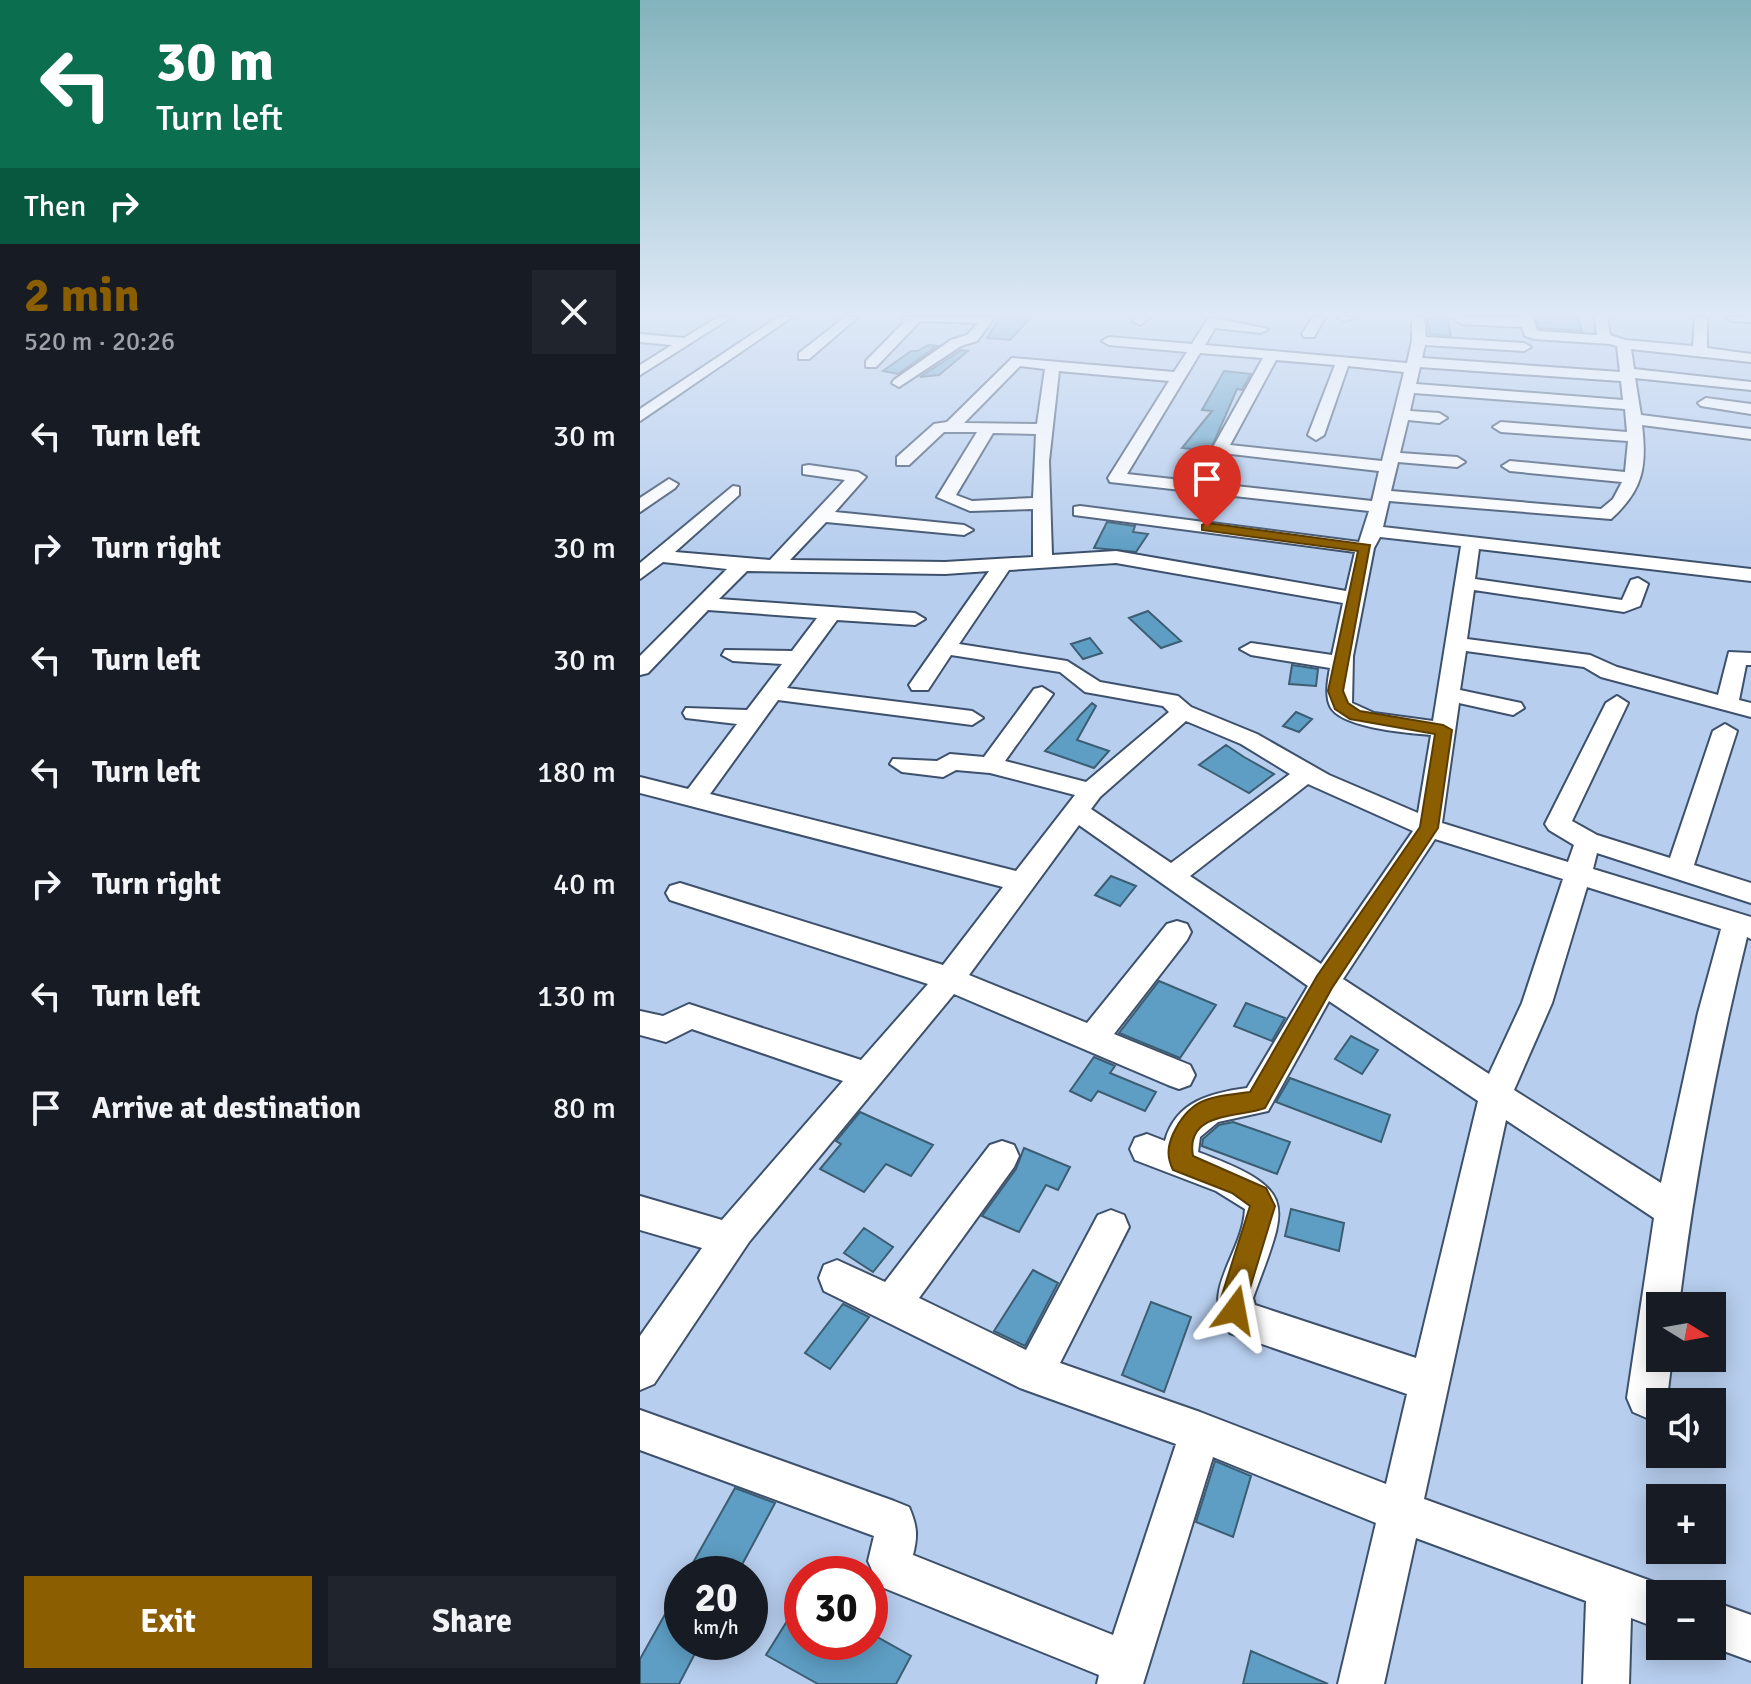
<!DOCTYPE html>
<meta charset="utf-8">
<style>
:root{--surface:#171b24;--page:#20242c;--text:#f1f3f6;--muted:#9ea1a6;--accent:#8b5e02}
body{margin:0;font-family:Signika,sans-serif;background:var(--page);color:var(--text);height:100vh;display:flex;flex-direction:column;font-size:30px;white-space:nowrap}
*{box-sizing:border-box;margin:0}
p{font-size:26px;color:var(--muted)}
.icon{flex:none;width:44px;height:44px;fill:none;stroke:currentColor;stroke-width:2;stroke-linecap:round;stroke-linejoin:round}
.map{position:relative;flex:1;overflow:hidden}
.drawer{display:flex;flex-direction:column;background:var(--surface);width:640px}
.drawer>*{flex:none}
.hud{background:#0b6e4f;color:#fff;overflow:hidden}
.needle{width:52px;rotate:101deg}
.tools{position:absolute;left:1006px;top:1292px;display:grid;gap:16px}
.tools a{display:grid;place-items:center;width:80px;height:80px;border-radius:0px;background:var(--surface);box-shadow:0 4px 20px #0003;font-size:40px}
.speed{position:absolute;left:24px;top:1556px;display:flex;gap:16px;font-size:40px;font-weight:700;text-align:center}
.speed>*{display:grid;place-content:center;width:104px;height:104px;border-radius:50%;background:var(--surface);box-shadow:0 4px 20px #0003;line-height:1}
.speed small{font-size:20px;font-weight:400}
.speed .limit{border:12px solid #d22;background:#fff;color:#111}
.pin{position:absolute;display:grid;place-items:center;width:68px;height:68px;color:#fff;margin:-82px -34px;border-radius:50% 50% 50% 0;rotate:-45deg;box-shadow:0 0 8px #0007}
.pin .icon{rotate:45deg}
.me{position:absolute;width:88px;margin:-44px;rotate:13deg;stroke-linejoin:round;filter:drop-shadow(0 0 6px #0008)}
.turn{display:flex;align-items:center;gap:28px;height:168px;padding:0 24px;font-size:36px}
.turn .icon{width:104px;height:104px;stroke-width:2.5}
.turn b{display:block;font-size:56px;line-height:68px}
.then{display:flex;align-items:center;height:76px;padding:0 24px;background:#0003;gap:16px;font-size:30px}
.round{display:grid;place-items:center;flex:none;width:84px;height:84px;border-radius:0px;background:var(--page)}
.summary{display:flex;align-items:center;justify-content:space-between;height:136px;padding:0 24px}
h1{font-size:48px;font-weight:700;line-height:60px;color:var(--accent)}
.button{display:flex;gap:16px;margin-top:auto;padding:16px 24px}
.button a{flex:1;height:92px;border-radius:0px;background:var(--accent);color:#fff;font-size:32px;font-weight:700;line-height:92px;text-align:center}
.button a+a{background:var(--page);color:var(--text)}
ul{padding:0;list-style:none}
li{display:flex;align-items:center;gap:24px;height:112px;padding:0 24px}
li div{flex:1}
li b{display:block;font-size:30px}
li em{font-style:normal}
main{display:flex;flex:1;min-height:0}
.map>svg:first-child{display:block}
.building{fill:#5e9ec4;stroke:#3c5d72;stroke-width:2}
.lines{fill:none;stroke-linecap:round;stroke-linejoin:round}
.minor-casing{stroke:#3e516c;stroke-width:4}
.minor{fill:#fff;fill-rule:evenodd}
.route{fill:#8b5e02;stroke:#5a3d01;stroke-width:2}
</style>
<main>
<section class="drawer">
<div class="hud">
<div class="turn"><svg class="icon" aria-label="left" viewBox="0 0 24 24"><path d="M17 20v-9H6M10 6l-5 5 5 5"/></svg><div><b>30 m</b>Turn left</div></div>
<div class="then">Then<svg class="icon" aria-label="right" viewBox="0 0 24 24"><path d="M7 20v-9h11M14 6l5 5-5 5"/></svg></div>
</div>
<div class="summary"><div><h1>2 min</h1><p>520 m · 20:26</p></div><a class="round"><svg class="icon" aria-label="close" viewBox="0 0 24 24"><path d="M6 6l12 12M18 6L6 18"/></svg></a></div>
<ul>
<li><svg class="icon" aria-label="left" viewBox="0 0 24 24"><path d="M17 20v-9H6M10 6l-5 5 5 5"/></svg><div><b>Turn left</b></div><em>30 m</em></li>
<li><svg class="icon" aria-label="right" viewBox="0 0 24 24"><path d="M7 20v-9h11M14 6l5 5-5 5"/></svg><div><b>Turn right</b></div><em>30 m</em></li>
<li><svg class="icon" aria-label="left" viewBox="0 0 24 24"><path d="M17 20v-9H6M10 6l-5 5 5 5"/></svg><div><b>Turn left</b></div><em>30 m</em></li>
<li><svg class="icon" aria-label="left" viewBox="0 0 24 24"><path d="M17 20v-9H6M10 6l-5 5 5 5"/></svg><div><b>Turn left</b></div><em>180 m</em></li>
<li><svg class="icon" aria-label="right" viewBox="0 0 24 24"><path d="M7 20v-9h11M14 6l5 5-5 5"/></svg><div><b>Turn right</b></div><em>40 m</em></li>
<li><svg class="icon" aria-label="left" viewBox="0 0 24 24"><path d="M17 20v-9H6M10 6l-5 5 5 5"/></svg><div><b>Turn left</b></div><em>130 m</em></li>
<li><svg class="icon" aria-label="arrive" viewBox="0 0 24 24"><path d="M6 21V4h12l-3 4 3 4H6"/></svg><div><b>Arrive at destination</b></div><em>80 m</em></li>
</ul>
<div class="button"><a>Exit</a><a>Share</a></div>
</section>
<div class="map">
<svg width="1111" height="1684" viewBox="0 0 1111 1684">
<rect width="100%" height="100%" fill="#b7ceee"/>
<path class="building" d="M361,317H391L370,340L347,338Z
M787,317H807L811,336L790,334Z
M896,317H937L942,331L899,328Z
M288,345L297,346L258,374L243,371L271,351H278Z
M321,350L328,351L299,375L280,377Z
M584,371L611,374L602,390L597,389L570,451L542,448L572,411L562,410Z
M467,522L495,526L493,532L508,534L496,552L454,548Z
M508,611L541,641L521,648L489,618Z
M450,638L462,653L443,659L431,644Z
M652,665L678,669L676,686L649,684Z
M452,703L456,706L437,740L469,751L454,768L405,751Z
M656,712L672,719L659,732L643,726Z
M586,745L604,757L634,774L609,793L559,765Z
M471,876L496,886L480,906L455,895Z
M519,981L576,1005L540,1058L479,1033Z
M606,1003L645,1018L632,1041L594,1026Z
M711,1036L738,1050L722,1074L695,1059Z
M454,1057L475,1066L470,1073L516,1092L505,1111L458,1091L451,1101L430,1091Z
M650,1078L750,1115L741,1142L636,1102Z
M220,1112L293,1145L271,1176L246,1164L224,1192L180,1169L201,1144L196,1141Z
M593,1122L650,1142L637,1174L562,1146L563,1139L579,1125Z
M384,1148L430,1167L418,1190L406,1185L379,1232L342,1216L376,1169Z
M651,1209L704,1223L699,1251L645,1236Z
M224,1228L253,1247L233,1272L204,1253Z
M393,1270L418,1283L385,1346L354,1331Z
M511,1302L551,1317L524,1392L482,1375Z
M203,1304L229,1317L190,1369L165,1353Z
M575,1461L611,1476L593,1537L556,1522Z
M95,1488L135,1503L97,1574H63L50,1568Z
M42,1584V1642H61L39,1684H0V1659Z
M162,1597V1642H230V1633L271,1656L256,1684H178L126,1655Z
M611,1651L688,1684H603Z"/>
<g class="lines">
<g class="minor-casing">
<path id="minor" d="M78,317H92L0,375V365L32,345L0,342V334L44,338Z
M138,317H152L0,421V409Z
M205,317H218L169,359H159V353Z
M262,317H355L337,341L321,346L259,387L252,383L254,380L311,340L327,335L338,323L280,321L236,367H226V361L266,320Z
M497,317H510L500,325L493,321Z
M569,317L628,329L621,333L575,328L565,345L767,363L772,341V317H784L786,337L884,343L891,347L884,351L785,345L782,358L980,372L977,346L970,344L894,339L885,336L882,327L822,324L815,320L820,317H893L897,331L957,335L955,317H967L970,335L985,340L1053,346L1055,317H1067V348L1111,354V362L991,349L994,369L1111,382V390L995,378L1001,415L1111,429V439L1002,425C1007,467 1003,490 971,519L749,501L743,527L1111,569V581L839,549L835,579L982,600L991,580L998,578L1008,584L1000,606L984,612L834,590L827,639L950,655L977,667L1078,695L1089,652L1111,653V665H1106L1099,700L1111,703V717L961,677L944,667L826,651L820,690L881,703L884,708L873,715L819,703L802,823L928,862L934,845L909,830L905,824L966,703L977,696L988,703L932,821L957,835L1030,858L1073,731L1085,724L1097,731L1054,865L1111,883V903L957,853L953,869L1111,917V939L1107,937C1077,1059 1054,1182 1039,1306H1020V1358H1032L1027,1398L1020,1402V1413L1007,1418L993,1412L987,1398L1014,1218L866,1120L784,1499L1036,1590L1038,1594H1020V1629L991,1618L989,1684H943L946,1601L776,1538L744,1684H698L736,1523L573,1457L503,1684H457L459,1675L239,1586L228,1561L234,1536L0,1450V1410L254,1501L269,1507C277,1526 278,1535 273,1555L473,1635L536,1444L380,1388L184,1291L179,1278L184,1265L197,1260L245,1282L350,1145L362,1141L374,1145L379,1156L374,1167L279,1298L386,1350L458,1215L471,1210L484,1215L489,1227L420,1363L560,1412L746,1484L767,1394L590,1333C557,1292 603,1255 605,1209L576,1191L495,1160L490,1149L495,1138L507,1134L525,1141C536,1101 571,1093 607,1088L668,986L439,825L329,975L447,1023L527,924L537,921L547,924L551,932L547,940L474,1034L550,1065L555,1075L550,1085L539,1089L528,1085L314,994L109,1242L14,1384L0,1390V1336L62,1248L0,1230V1196L82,1220L203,1081L52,1029L26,1042L0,1035V1011L23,1016L49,1004L221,1060L288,984L30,900L26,893L30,886L40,883L303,965L363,887L0,793V777L48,789L97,724L46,718L43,713L46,708L107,710L142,664L93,661L82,655L85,650L152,651L177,618L68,610L8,673L0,675V656L87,569L23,562L0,579V563L93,486L99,487V495L35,552L130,560L205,480L163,474V466L169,465L218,472L226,477L195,512L324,525L333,530L324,535L186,522L150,560L305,562L393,557V509L330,511L297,497L337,432H304L269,465H257V457L294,424L307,422L372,358L534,372L547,352L469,345L462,341L469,337L552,344ZM560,353L623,358L572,449L574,452L739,471L732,501L487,474ZM636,360L695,365L668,435L676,440L684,435L708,366L764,372L742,461L590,445ZM380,366L405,369L397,424L324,423ZM780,367L981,381L983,400L776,384ZM419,371L529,381L468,478L470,482L729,511L719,542L440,506L434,507V515L715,552L706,591L476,551L412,555L409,461ZM774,393L985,409L987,432L861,422L853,427L861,432L988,441L985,472L870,461L862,466L870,471L982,482L973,499L961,509L751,491L758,462L817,467L825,462L817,457L760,453L768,420L799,423L807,418L799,413L770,411ZM353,433L396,434L393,498L332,501L316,495ZM740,537L821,546L793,721L734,713L712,703L713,656L734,548ZM476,563L703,603L692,655L611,643L600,649L611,655L690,668C688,679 685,695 690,706C700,728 768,733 791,735L778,813L689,775L617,734L551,707L538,696L460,682L427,661L319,644L369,570ZM107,571L305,574L349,571L269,685L272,690H288L311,655L420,672L445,692L523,706L529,712L446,782L365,761L413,694L402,687L394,689L344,757L310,754L297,761L253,759L250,764L262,772L303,777L316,770L350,773L435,795L376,871L70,794L138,700L332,725L343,718L332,711L147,688L197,620L275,625L285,619L275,613L79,599ZM546,721L601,744L650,774L531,863L451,809L460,797ZM668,784L773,831L681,964L550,876ZM795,839L923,879L882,1003L849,1074L703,979ZM947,887L1081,929L1058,1013L1021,1183L874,1090L912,1003ZM689,1001L838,1101L776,1358L615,1305L613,1298C647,1204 662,1191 558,1152L560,1137L578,1122L628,1111Z
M673,317H685L674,337H664L662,334Z
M698,317H717L704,321Z
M1086,317H1111V322L1092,321Z
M1066,398L1111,404V414L1061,406L1058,403Z
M29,479L38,484L35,488L0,512V498Z
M1072,1601L1111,1615V1661L1070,1646Z"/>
</g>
<use href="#minor" class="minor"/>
</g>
<linearGradient id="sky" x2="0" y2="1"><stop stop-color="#83b3bc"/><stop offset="0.57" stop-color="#dfe9f7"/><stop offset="1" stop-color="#dfe9f7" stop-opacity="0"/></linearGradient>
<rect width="1111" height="552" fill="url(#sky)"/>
<path class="route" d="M567,523L730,545L703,691L708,703L720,711L803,725L812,730L798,828L692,988L625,1108C599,1118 545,1111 553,1156L626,1188L635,1206L607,1298L604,1320L595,1324L585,1320L581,1298L610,1206L592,1193L533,1170C527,1157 527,1148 533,1134C551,1096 572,1097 610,1092L677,976L780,827L795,734L710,719L695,709L688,691L718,551L562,530V525Z"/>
</svg>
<div class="tools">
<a><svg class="needle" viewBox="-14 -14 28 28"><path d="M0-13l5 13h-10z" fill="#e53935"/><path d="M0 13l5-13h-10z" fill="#9ea1a6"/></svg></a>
<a><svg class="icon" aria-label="sound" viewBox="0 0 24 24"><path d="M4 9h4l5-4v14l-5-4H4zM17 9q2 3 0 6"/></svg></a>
<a>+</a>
<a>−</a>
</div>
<div class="speed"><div>20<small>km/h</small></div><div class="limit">30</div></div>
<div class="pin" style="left:567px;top:527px;background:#d93025"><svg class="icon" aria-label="arrive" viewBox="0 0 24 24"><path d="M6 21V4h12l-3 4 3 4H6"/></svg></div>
<svg class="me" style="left:595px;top:1310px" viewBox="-20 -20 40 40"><path d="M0-17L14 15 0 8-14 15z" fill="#8b5e02" stroke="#fff" stroke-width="4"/></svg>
</div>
</main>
